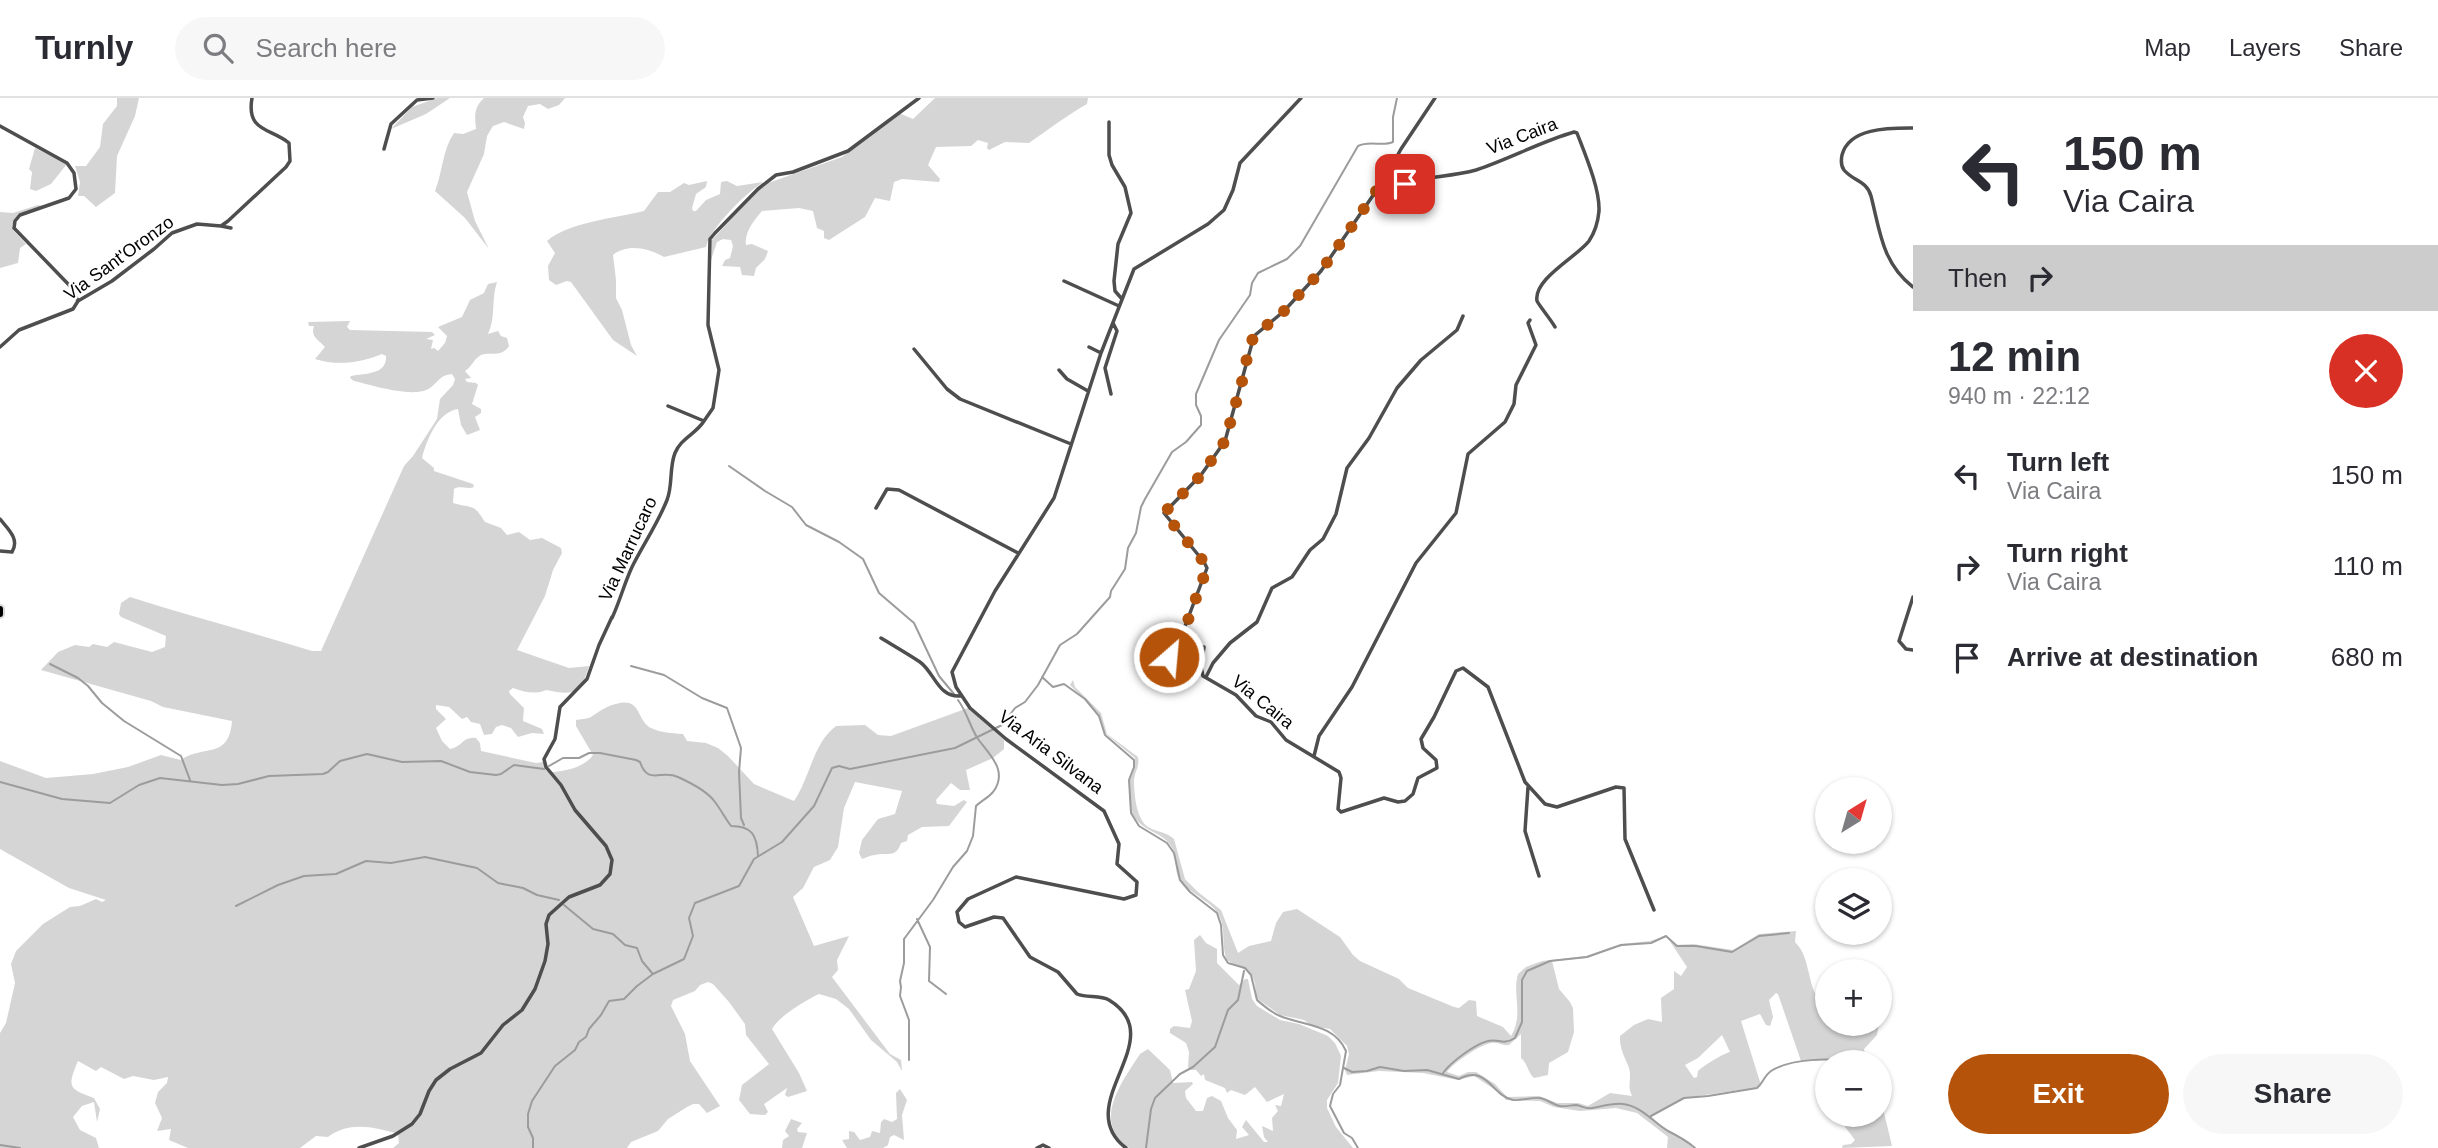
<!DOCTYPE html>
<meta charset="utf-8">
<style>
:root{--surface:#fff;--page:#f7f7f7;--text:#2b2b33;--muted:#7c7c81;--line:#e1e1e2;--accent:#b45309}
body{margin:0;font-family:Helvetica,sans-serif;background:var(--page);color:var(--text);height:100vh;display:flex;flex-direction:column;font-size:26px;white-space:nowrap}
*{box-sizing:border-box;margin:0}
p{font-size:23px;color:var(--muted)}
.icon{flex:none;width:38px;height:38px;fill:none;stroke:currentColor;stroke-width:2;stroke-linecap:round;stroke-linejoin:round}
.map{position:relative;flex:1;overflow:hidden}
.sheet{display:flex;flex-direction:column;background:var(--surface);width:525px}
.sheet>*{flex:none}
.banner{background:#fff;color:var(--text);overflow:hidden}
.needle{width:46px;rotate:37deg}
.fabs{position:absolute;left:1815px;top:679px;display:grid;gap:14px}
.fabs a{display:grid;place-items:center;width:77px;height:77px;border-radius:50%;background:var(--surface);box-shadow:0 2px 5px #0004;font-size:35px}
.pin{position:absolute;display:grid;place-items:center;width:60px;height:60px;color:#fff;margin:-30px;border-radius:14px;box-shadow:0 4px 10px #0006}
.me{position:absolute;width:77px;margin:-38px;rotate:27deg;stroke-linejoin:round;filter:drop-shadow(0 0 5px #0008)}
.turn{display:flex;align-items:center;gap:24px;height:147px;padding:0 35px;font-size:32px}
.turn .icon{width:91px;height:91px;stroke-width:2.5}
.turn b{display:block;font-size:49px;line-height:60px}
.then{display:flex;align-items:center;height:66px;padding:0 35px;background:#0003;gap:14px;font-size:26px}
.round{display:grid;place-items:center;flex:none;width:74px;height:74px;border-radius:37px;background:var(--page)}
.summary{display:flex;align-items:center;justify-content:space-between;height:119px;padding:0 35px}
h1{font-size:42px;font-weight:700;line-height:52px}
.button{display:flex;gap:14px;margin-top:auto;padding:14px 35px}
.button a{flex:1;height:80px;border-radius:42px;background:var(--accent);color:#fff;font-size:28px;font-weight:700;line-height:80px;text-align:center}
.button a+a{background:var(--page);color:var(--text)}
ul{padding:0;list-style:none}
li{display:flex;align-items:center;gap:21px;height:91px;padding:0 35px}
li div{flex:1}
li b{display:block;font-size:26px}
li em{font-style:normal}
header{display:flex;align-items:center;gap:42px;box-sizing:border-box;height:98px;padding:0 35px;background:var(--surface);border-bottom:2px solid var(--line)}
header strong{font-size:33px}
nav{display:flex;gap:38px;margin-inline-start:auto;font-size:24px}
.search{width:490px;height:63px;background:var(--page);display:flex;align-items:center;gap:18px;box-sizing:border-box;padding:0 24px;border-radius:38px;color:var(--muted);font-size:26px}
main{display:flex;flex:1;min-height:0}
.map>svg:first-child{display:block}
.green{fill:#d5d5d5;fill-rule:evenodd}
.lines{fill:none;stroke-linecap:round;stroke-linejoin:round}
.stream{stroke:#9c9c9c;stroke-width:2}
.primary-casing{stroke:#dbdbdb;stroke-width:10}
.minor{stroke:#4e4e4e;stroke-width:3.5}
.primary{stroke:#000;stroke-width:6}
.route{stroke:#b45309;stroke-width:12;stroke-dasharray:0 21.6}
.labels{text-anchor:middle;dominant-baseline:central;stroke-width:5;stroke-linejoin:round;paint-order:stroke}
.street-label{font-size:18px;fill:#000;stroke:#fff}
</style>
<header>
<strong>Turnly</strong>
<div class="search"><svg class="icon" aria-label="search" viewBox="0 0 24 24"><circle cx="10" cy="10" r="6"/><path d="M15 15l6 6"/></svg>Search here</div>
<nav><a>Map</a><a>Layers</a><a>Share</a></nav>
</header>
<main>
<div class="map">
<svg width="1913" height="1050" viewBox="0 0 1913 1050">
<rect width="100%" height="100%" fill="#fff"/>
<path class="green" d="M117,0H139L135,18L117,58L115,95L96,109L84,98H78L80,84L75,68H86L100,49L103,26L117,8Z
M437,0H450L426,16L391,31L412,9Z
M484,0H565L559,7L548,11L540,6L528,8L523,19L525,25L524,31L504,24L493,28L487,38L484,56L467,94L475,123L489,151L465,120L435,93C443,73 442,53 454,35L463,36L476,31C475,19 473,10 484,0Z
M935,0H1088L1087,6C1066,18 1049,31 1029,45L1005,44L989,52L987,50L988,45L978,42L971,48L936,49L928,67L940,81L939,84L902,81L894,84L890,103L875,100L865,119L829,142L824,140V133L817,130L813,113L799,110L762,113C754,122 744,135 746,147L752,146L768,153L765,161L756,170L754,178L742,177L740,169L722,168L725,162L730,160L733,148L731,142L723,141L717,144L711,162L712,142L758,92L768,85L842,59L899,15L913,21Z
M35,50L67,66L51,86L36,93L30,91L32,74L29,71Z
M707,83L706,89L696,96L692,110L693,113H696L706,102L720,96L721,84L727,83L737,88L763,84C745,96 711,129 706,149L664,159C649,150 627,145 613,157L616,182V200L622,212L631,247L637,258L613,242L571,184L567,183L556,187L549,182L548,168L555,155L547,143C569,124 616,120 644,113L658,94H670L684,85L689,87Z
M38,107L42,108L23,115L12,127L13,132L26,146L20,150L18,165L0,170V114L13,115Z
M497,184C491,201 496,219 488,236L498,233L501,238L507,240L509,248C503,258 494,255 485,256C475,257 473,268 465,273L471,280L465,281L467,284L476,285L478,287L472,306L481,311V315L475,319L480,332L467,337L461,327L458,311C438,314 427,341 422,360L434,370V373L473,386L474,389C467,392 461,387 454,391L453,405C474,411 473,405 485,424L501,430L507,437L519,434L530,442L542,440L561,450L562,455L553,472L545,498L517,552L569,570L589,568C580,598 572,597 546,592C535,597 524,594 513,590L509,593L510,596L524,610L523,623L542,631L544,636L532,635L518,639L511,630L502,627L496,629L492,636L484,637L480,626L471,624L467,619L462,621L449,609L436,607V611L446,621L436,630L442,643L450,651C462,649 463,638 476,640L480,645L481,653L536,665L543,664L548,674C563,674 584,670 593,657L576,628V622C580,621 587,621 591,619C601,612 608,607 620,605C641,601 637,623 651,630C662,635 671,635 683,636L687,643L706,645L718,650L728,658L754,686L794,703C810,680 813,645 836,628L865,627L878,637L891,638L968,610L1004,642V651L993,660L966,672L970,692H960L951,685L936,702L937,706L954,708L964,702L967,704L949,728L922,729L908,737L907,743L901,745C896,761 886,754 875,757C870,757 866,760 862,761L859,755L862,742L878,721L895,716L902,693L855,684L844,710L838,749L830,762L814,769L803,790L793,799L814,848L849,838L837,862L838,872L832,879L890,956L901,962L902,973L897,964L871,942L849,911L836,901L819,896C806,902 778,919 772,931L799,975L807,993L788,999L785,997L787,990L764,1006L768,1014L765,1017L750,1016L739,1002L742,987L769,966L746,937L745,926L729,904L713,886L708,884L700,887L695,893L673,902L671,908L685,936L690,963L720,1008L707,1015L699,1006H693L687,1009L668,1021L658,1033L631,1044L627,1050H393L399,1045L398,1036C374,1029 349,1023 328,1039L316,1038L300,1050H188L169,1042L171,1031L157,1033L162,1020L155,1005L158,994L167,985L168,979L154,982L133,978L124,981L101,969L96,973L78,963C66,991 70,991 94,1000L100,1011L97,1024L94,1004L82,1008L73,1019L80,1032L96,1040L99,1050H0V935L6,925L15,885L11,866L16,853L43,826L70,809L80,808L96,801L102,804L106,802L69,790L0,751V663L46,680L93,676L128,669L161,657L181,662C204,646 229,662 232,623L163,609L151,603L41,572L58,554L75,547L89,549L93,546L107,549L114,544L152,554L165,549L166,538L121,519L119,516L121,505L130,499C190,518 251,534 312,553H321L404,368L413,358L437,321L440,301L453,287L455,281L452,276C440,277 438,284 430,290C415,301 371,287 354,283L350,280L351,278C366,275 387,277 386,258L382,256C360,265 338,268 315,261L325,249C319,242 310,239 314,228H309L308,224L350,223L347,229L350,232L432,234L435,237L426,241L433,242L431,251L434,250L438,253L445,245L447,238L438,229L462,219L470,202L484,195L488,186Z
M1073,582L1075,589L1101,615L1107,636L1138,659C1140,668 1135,673 1134,682C1134,695 1136,721 1148,729C1157,734 1167,734 1174,741L1185,781L1198,794L1221,812L1238,855L1249,848L1271,843L1276,825L1283,814L1297,811L1340,839L1353,857L1360,863L1399,881L1408,890L1454,909L1459,910L1469,902L1476,903L1477,918L1503,929L1511,938C1524,918 1512,896 1518,876L1526,869L1542,863L1586,858L1621,846L1650,843L1666,838L1675,847L1693,846L1733,852L1759,836L1796,833L1795,844C1813,861 1805,895 1827,910V926H1879L1877,937L1864,951L1866,964C1844,964 1823,959 1801,963L1778,896L1776,895L1769,902L1773,919L1770,928L1766,927L1760,916L1741,923L1761,987L1755,990L1683,1000L1651,1018C1663,1032 1681,1037 1693,1050H1667L1668,1039L1637,1015L1616,1010L1580,1013L1554,1009L1540,1003L1506,1002L1500,995L1474,978L1458,982L1423,975L1379,973L1347,977L1345,972L1349,956L1347,948L1330,931L1312,928L1304,922L1280,917L1255,899C1258,871 1244,873 1227,862C1221,849 1226,833 1220,819C1215,805 1192,797 1181,784C1173,774 1178,759 1171,748C1161,732 1141,735 1131,713C1129,710 1129,686 1130,681C1131,673 1136,669 1135,660L1105,635L1098,615L1070,587ZM1667,839L1687,869L1681,878L1674,873V891L1661,900L1662,924L1648,921L1634,927L1620,938C1619,956 1630,965 1630,976C1630,986 1628,989 1632,998L1610,995L1588,1008L1578,1005H1557L1539,998L1507,999L1495,986L1476,974H1468L1459,978L1447,974C1452,966 1482,945 1492,945C1498,944 1503,948 1509,947L1521,936V960C1528,966 1528,975 1534,980L1548,977L1549,965L1568,954L1574,934L1573,910L1570,904L1559,891L1552,863L1586,860L1616,849L1650,844ZM1722,937L1730,954C1724,955 1703,968 1698,973L1697,979L1694,980L1685,967L1698,960Z
M1200,837L1206,845L1217,851V865L1239,887L1245,881H1248L1252,901L1257,908L1280,922L1299,926L1328,938L1335,945L1341,958L1338,985L1327,1002V1010L1336,1029L1353,1050H1129C1091,1024 1122,984 1140,956L1148,951L1170,972L1173,985L1192,984L1193,986L1185,993L1186,1000L1196,1013H1203L1207,1000L1212,998L1221,1003L1228,1020L1237,1032L1236,1041L1249,1037L1242,1029L1246,1022L1264,1044H1268L1264,1039L1262,1028L1273,1033L1272,1020L1278,1013L1275,1007L1281,1008L1284,996L1267,1004L1255,989L1245,997L1231,992L1227,995L1225,990L1205,982L1204,976L1201,978L1196,972H1191L1188,969L1189,954L1186,945L1170,935V931L1174,928L1190,930L1192,923L1185,892L1189,891L1196,873L1194,842Z
M900,991L907,1002L902,1017L904,1042L894,1037L890,1039L888,1047L883,1050H847L842,1042L849,1041V1033L854,1034L860,1042L870,1039L872,1033L880,1035L881,1024L884,1021L892,1024L897,1021L896,995Z
M1880,998L1892,1048L1842,1050L1843,1047L1851,1046L1855,1042L1845,1029L1844,1017H1880Z
M791,1021L802,1025L797,1031L798,1034L807,1035L802,1050H782L783,1042L789,1038L785,1033Z"/>
<g class="lines">
<path class="stream" d="M729,368L765,393L792,409L806,427L839,444L863,461L879,495L914,525L939,578L954,596
M50,566L78,580L88,588L102,605L124,623L181,658L190,682
M631,568L664,577L702,600L727,610L741,650L739,674L741,720L744,727
M1042,579L1053,589L1064,586L1085,601L1099,618L1105,637L1134,662V669L1129,682L1131,715L1139,728L1167,745L1174,755L1180,782L1190,794L1217,815L1221,827L1223,857L1228,865L1245,870L1251,877L1257,902C1264,908 1272,915 1280,918C1305,928 1334,926 1346,953L1340,987L1333,996L1330,1008L1344,1035L1352,1040L1358,1050
M549,668L563,660H579L589,655H600L636,662L640,664C648,688 661,671 678,679C689,684 708,694 715,704C721,712 725,720 731,728C752,728 757,737 758,758
M0,684L62,701L110,705L139,687L160,680L222,687L238,686L269,678L323,676L328,674L340,663L367,656L402,664L441,663L470,674L496,677L501,676L514,667L544,671
M564,807L593,831L613,836L625,847L637,850L642,863L652,875
M236,808L278,787L304,778L336,776L366,763L391,765L425,759L477,770L498,785L523,790L537,797L559,802
M917,821L930,849L929,883L946,896
M909,962V922L900,898L901,889L900,883L904,865V841L933,802L953,769L967,753L973,738L976,708C981,703 988,700 993,694C1009,673 989,656 978,641C970,629 967,614 958,602
M1344,970L1352,974L1367,973L1380,969L1404,973L1427,972L1459,981C1487,966 1492,998 1513,1002C1522,1003 1531,999 1540,1000C1547,1001 1553,1007 1560,1008C1565,1009 1571,1007 1576,1007C1582,1008 1585,1011 1592,1010C1603,1008 1612,1005 1623,1006C1641,1008 1653,1024 1668,1033C1678,1038 1686,1042 1695,1050
M1443,975C1451,964 1475,946 1488,943C1499,940 1502,948 1515,940L1522,924V882L1527,873L1550,863L1587,859L1621,847L1651,845L1666,838L1677,848H1696L1732,854L1759,838L1789,835
M1651,1018L1684,1000L1708,998L1757,990C1763,985 1764,978 1771,973C1792,960 1830,960 1854,964
M0,1047L20,1050
M533,1050V1040L528,1029V1016L532,1003L555,968L575,952L579,944L586,939L589,931L601,917L609,903L624,901L637,888L653,876L684,861L693,838L689,820L695,805L739,788L754,761L782,744L814,708L832,670L839,668L850,671L955,650L1002,627L1015,610L1025,604L1038,587L1060,547L1077,536L1110,499L1111,493L1125,471L1128,450L1136,435L1141,409L1145,401L1172,354L1186,344L1201,327V318L1196,307V296L1219,242L1250,197L1252,185L1258,175L1287,161L1300,148L1358,48C1370,42 1382,49 1393,44V19L1397,0
M1146,1050L1151,1011L1155,1000L1180,976L1193,969L1215,949L1228,912L1238,902L1244,873"/>
<g class="primary-casing">
<path id="primary" d="M0,511V516"/>
</g>
<path class="minor" d="M1435,0L1401,51L1385,80L1321,173L1283,214L1254,238L1225,343L1201,377L1164,415L1204,464L1207,470L1179,544L1169,561L1173,564C1184,562 1193,548 1204,549L1201,569L1203,578L1236,597L1256,618L1271,624L1286,642L1339,674L1341,680L1338,711L1341,714L1384,700L1398,704L1405,703L1413,696L1418,680L1437,670L1436,662L1423,650L1421,641L1434,619L1456,573L1463,570L1488,589L1525,684L1545,706L1557,709L1616,689L1624,690L1625,741L1654,812
M1109,24V57L1112,67L1125,89L1131,115L1118,146L1114,183L1115,193L1122,201
M0,28L67,65L74,75L76,91L69,100L20,117L15,123L14,130L71,189L78,203
M1913,30C1891,30 1849,29 1842,57C1841,62 1841,68 1844,72C1853,83 1867,83 1871,98C1880,133 1882,165 1913,189
M384,51L391,26L417,2L433,0
M1379,89C1393,91 1408,84 1422,81C1440,78 1458,77 1476,72C1509,61 1540,44 1574,34L1577,35C1585,56 1600,91 1599,113C1598,124 1595,134 1589,143C1578,158 1533,181 1537,203C1538,206 1552,223 1555,229
M221,128L231,130
M1064,183L1119,208
M0,249L19,232L73,211L78,203L112,183L154,151L172,135L197,126L221,128L228,123L286,69L290,63L289,45C271,30 246,34 252,0
M1089,249L1101,255
M914,251L947,291L960,301L1071,346
M1059,272L1067,281L1088,293
M1111,296L1105,270L1117,233L1113,225
M668,308L704,323L713,310L719,272L708,227L710,141L715,135L758,91L776,77L793,74L848,53L919,0
M876,410L887,391L899,392L1018,455
M0,421C8,431 20,441 12,454L0,453
M1913,499L1899,543L1906,551L1913,552
M612,520C620,503 624,486 632,469C643,447 658,425 667,402C673,387 669,370 675,355C681,340 696,336 704,323
M881,540C894,548 908,556 920,564C935,575 938,600 961,598
M1206,579L1213,565L1230,545L1257,524L1272,490L1292,479L1310,452L1323,441L1336,416L1347,370L1369,340L1397,290L1421,262L1457,232L1463,218
M1314,658L1319,638L1352,589L1416,465L1456,415L1468,356L1505,324L1514,306L1516,287L1536,247L1528,225L1530,222
M1528,689L1525,733L1539,778
M359,1050L393,1038L412,1026L420,1016L429,993L436,982L450,971L481,955L503,927L522,912L535,891L545,863L548,846L546,826L549,817L569,799L600,787L610,776L612,762L606,748L575,712L561,687L546,669L544,661L555,641L560,609L587,581L599,547L612,519
M1037,1050L1043,1047L1049,1050
M1126,1050C1069,1006 1173,941 1109,902C1100,897 1087,900 1077,896L1058,874L1030,859L1003,820L994,819L965,829L959,824L957,814L968,801L1016,779L1124,801L1136,797L1137,784L1117,766L1119,746L1104,713L1006,641L970,610L956,589L952,574L995,493L1054,400L1101,255L1134,171L1208,126L1224,112L1233,92L1240,65L1301,0"/>
<use href="#primary" class="primary"/>
</g>
<g class="lines">
<path class="route" d="M1169,559L1180,544L1207,470L1204,464L1164,415L1201,377L1225,343L1245,273L1248,252L1254,238L1283,214L1321,173L1379,89L1386,90L1405,86"/>
</g>
<g class="labels">
<g class="street-label">
<text transform="translate(1522 38) rotate(-21)">Via Caira</text>
<text transform="translate(119 160) rotate(-36)">Via Sant'Oronzo</text>
<text transform="translate(628 451) rotate(-65)">Via Marrucaro</text>
<text transform="translate(1263 604) rotate(39)">Via Caira</text>
<text transform="translate(1051 654) rotate(37)">Via Aria Silvana</text>
</g>
</g>
</svg>
<div class="fabs">
<a><svg class="needle" viewBox="-14 -14 28 28"><path d="M0-13l5 13h-10z" fill="#e53935"/><path d="M0 13l5-13h-10z" fill="#7c7c81"/></svg></a>
<a><svg class="icon" aria-label="layers" viewBox="0 0 24 24"><path d="M12 4l9 5-9 5-9-5zM3 14l9 5 9-5"/></svg></a>
<a>+</a>
<a>−</a>
</div>
<div class="pin" style="left:1405px;top:86px;background:#d93025"><svg class="icon" aria-label="arrive" viewBox="0 0 24 24"><path d="M6 21V4h12l-3 4 3 4H6"/></svg></div>
<svg class="me" style="left:1169px;top:559px" viewBox="-20 -20 40 40"><circle r="17" fill="#b45309" stroke="#fff" stroke-width="3"/><path d="M0-11L8 9 0 5-8 9z" fill="#fff"/></svg>
</div>
<section class="sheet">
<div class="banner">
<div class="turn"><svg class="icon" aria-label="left" viewBox="0 0 24 24"><path d="M17 20v-9H6M10 6l-5 5 5 5"/></svg><div><b>150 m</b>Via Caira</div></div>
<div class="then">Then<svg class="icon" aria-label="right" viewBox="0 0 24 24"><path d="M7 20v-9h11M14 6l5 5-5 5"/></svg></div>
</div>
<div class="summary"><div><h1>12 min</h1><p>940 m · 22:12</p></div><a class="round" style="background:#d93025;color:#fff"><svg class="icon" aria-label="close" viewBox="0 0 24 24"><path d="M6 6l12 12M18 6L6 18"/></svg></a></div>
<ul>
<li><svg class="icon" aria-label="left" viewBox="0 0 24 24"><path d="M17 20v-9H6M10 6l-5 5 5 5"/></svg><div><b>Turn left</b><p>Via Caira</p></div><em>150 m</em></li>
<li><svg class="icon" aria-label="right" viewBox="0 0 24 24"><path d="M7 20v-9h11M14 6l5 5-5 5"/></svg><div><b>Turn right</b><p>Via Caira</p></div><em>110 m</em></li>
<li><svg class="icon" aria-label="arrive" viewBox="0 0 24 24"><path d="M6 21V4h12l-3 4 3 4H6"/></svg><div><b>Arrive at destination</b></div><em>680 m</em></li>
</ul>
<div class="button"><a>Exit</a><a>Share</a></div>
</section>
</main>
